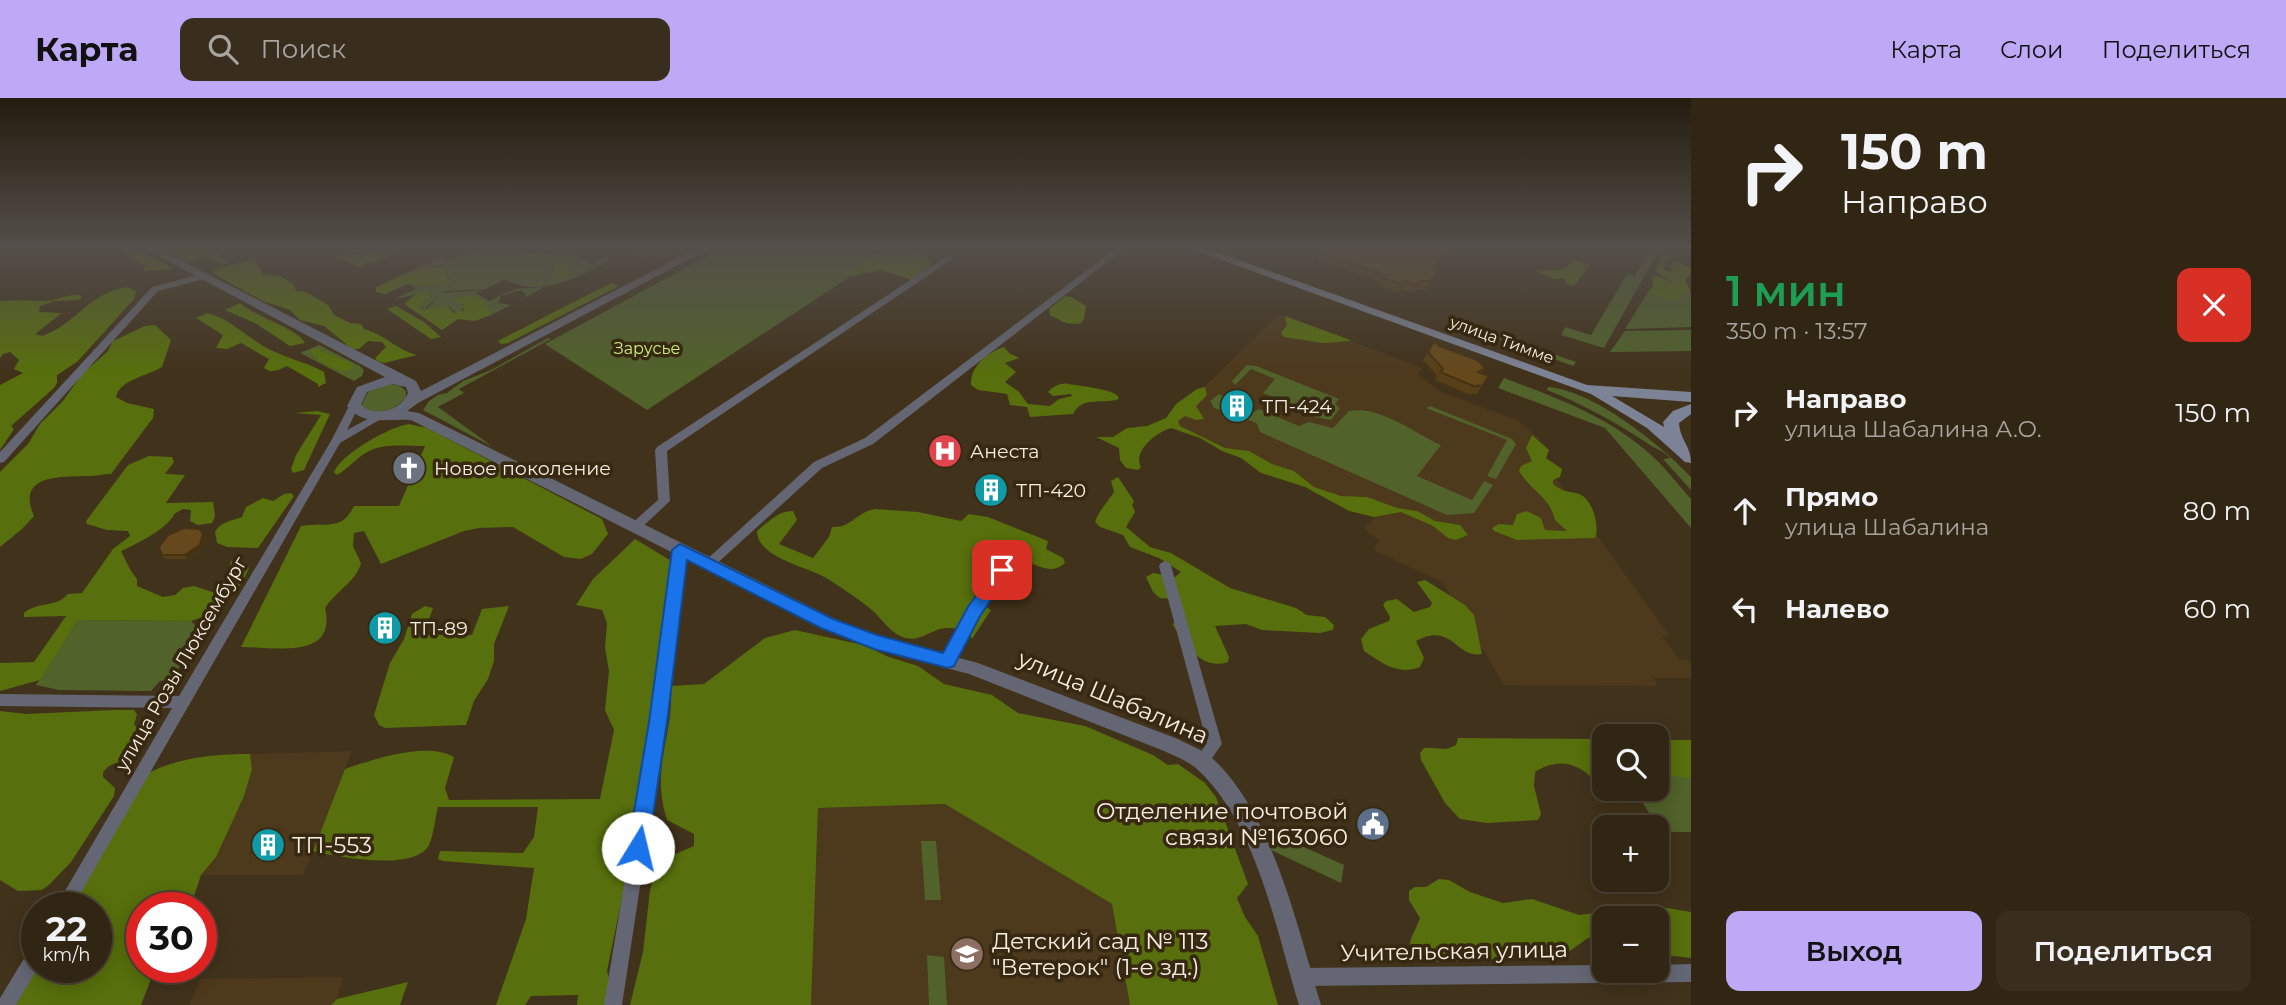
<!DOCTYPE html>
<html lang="ru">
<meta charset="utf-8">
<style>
:root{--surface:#312614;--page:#392e1d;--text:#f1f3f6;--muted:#a8a5a0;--line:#4c4334;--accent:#bda9f5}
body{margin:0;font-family:Montserrat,sans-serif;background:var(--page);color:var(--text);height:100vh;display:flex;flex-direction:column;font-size:26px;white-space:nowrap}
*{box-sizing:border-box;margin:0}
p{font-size:23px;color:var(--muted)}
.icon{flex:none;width:38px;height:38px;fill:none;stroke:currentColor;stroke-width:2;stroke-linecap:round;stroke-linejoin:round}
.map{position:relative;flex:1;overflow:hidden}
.side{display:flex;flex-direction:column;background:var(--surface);width:595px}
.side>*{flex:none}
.hud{background:#312614;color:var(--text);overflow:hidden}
.fabs{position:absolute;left:1592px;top:626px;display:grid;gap:14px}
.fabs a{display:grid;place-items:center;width:77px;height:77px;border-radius:14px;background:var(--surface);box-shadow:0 4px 18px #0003,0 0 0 2px var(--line);font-size:35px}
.speed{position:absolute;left:21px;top:794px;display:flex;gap:14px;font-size:35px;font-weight:700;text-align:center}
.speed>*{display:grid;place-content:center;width:91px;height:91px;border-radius:50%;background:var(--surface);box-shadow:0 4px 18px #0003,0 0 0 2px var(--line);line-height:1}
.speed small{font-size:18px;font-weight:400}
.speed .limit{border:10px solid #d22;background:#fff;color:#111}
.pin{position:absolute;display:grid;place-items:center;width:60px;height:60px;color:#fff;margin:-30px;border-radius:14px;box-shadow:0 4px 10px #0006}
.me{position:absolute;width:77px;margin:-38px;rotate:9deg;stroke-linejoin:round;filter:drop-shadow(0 0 5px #0008)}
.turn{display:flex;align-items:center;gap:24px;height:147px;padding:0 35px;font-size:32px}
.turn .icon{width:91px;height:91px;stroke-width:2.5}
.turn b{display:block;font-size:49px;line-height:60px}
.round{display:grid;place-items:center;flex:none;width:74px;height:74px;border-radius:14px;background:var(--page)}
.headline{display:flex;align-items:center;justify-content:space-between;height:119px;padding:0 35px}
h1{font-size:42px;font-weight:600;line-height:52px;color:#1e9e55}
.button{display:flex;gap:14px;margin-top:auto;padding:14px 35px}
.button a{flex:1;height:80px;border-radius:14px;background:var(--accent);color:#111;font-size:28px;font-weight:600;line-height:80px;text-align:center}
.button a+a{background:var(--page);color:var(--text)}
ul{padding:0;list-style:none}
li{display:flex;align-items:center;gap:21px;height:98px;padding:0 35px}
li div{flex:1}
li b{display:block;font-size:26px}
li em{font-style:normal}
header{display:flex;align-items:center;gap:42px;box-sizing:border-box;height:98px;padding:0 35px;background:var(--accent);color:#111}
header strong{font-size:33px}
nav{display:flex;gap:38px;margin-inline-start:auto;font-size:24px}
.search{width:490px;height:63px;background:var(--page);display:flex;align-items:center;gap:18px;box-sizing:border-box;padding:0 24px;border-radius:14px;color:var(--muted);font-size:26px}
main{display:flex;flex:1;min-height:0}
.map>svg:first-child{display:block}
.built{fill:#4d391c}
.green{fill:#51622a;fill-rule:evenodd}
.forest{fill:#576f0c}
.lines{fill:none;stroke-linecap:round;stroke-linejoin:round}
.minor{fill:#646773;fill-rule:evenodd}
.tertiary{fill:#646773;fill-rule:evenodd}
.secondary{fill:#7d8396;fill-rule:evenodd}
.wall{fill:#573f18}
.shaded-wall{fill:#473314}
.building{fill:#65491c;stroke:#473314;stroke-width:2}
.route{fill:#1a73e8;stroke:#114b97;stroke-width:2}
.labels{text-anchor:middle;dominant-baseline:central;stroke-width:7;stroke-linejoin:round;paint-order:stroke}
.far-street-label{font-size:16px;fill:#f7ede0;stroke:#372811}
.far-park-label{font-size:16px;fill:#caee7a;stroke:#372811}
.poi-label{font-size:19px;fill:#f7ede0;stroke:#372811;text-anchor:start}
.street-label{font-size:19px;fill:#f7ede0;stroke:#372811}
.near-street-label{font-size:23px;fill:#f7ede0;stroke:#372811}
.near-poi-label{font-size:23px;fill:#f7ede0;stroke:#372811;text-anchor:start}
</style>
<header>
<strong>Карта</strong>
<div class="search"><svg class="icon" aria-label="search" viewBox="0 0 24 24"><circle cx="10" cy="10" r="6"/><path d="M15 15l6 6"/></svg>Поиск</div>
<nav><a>Карта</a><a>Слои</a><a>Поделиться</a></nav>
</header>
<main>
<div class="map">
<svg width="1691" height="907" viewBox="0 0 1691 907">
<rect width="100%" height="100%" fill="#41321b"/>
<path class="built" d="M614,148H690L652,167Z
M1279,216L1422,270L1418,276L1441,294L1517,322L1540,341L1537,354L1669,537L1662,538L1680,562H1688L1691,566V580H1654L1657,588L1504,587L1442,484L1373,452L1379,442L1368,435L1365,429L1375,420L1168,324Z
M352,653L303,777H201L216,759L252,671L250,656Z
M945,706L1112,806L1130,907H811L818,710Z
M343,879L337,901L331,907H189L200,881Z"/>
<path class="green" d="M486,148L506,149V154L514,155L523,148H558L591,166L607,158L609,163C578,179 540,201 506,181L485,191L445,193L477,158L443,195L482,192L476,195L489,203L515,191L544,189L524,200L525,196L520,192L501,198L498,205L511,207L491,217L481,201L470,197L458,199L456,203L462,205L465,209L457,215L447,208L426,212L442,194L424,212L419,208L427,201L429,194L394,201L416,191L409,186L428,188L449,181L446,171L438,168L427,170L413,177L398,179L441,159L447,164ZM526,151L562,158L571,164V172L551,173L555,167L545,160L517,161L518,153Z
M726,148H885L892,151L647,312L545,246Z
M1652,148H1661L1604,250L1561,237L1565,229L1591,237L1627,176L1635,178Z
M1648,194L1665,201H1677L1680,196L1691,195V229L1625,231Z
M1453,220L1576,264L1573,268L1450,223Z
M1691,232V253L1610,254L1625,233Z
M548,240L551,241L459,291L464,295L438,309L493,349L423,312L429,303L438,297L447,295L463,283L491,272Z
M319,247L360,268L364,272L362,278L354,283L300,255Z
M1247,267L1256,268L1339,301L1335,306L1340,310L1331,322L1314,319V315L1263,295L1275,281L1251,271L1235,287L1232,283Z
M1504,280C1557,300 1608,318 1651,357C1666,370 1678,387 1691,401V430L1605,330L1498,290Z
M390,286L400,288L406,293V299C396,313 375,319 361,308L368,294Z
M1548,289C1593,292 1661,347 1691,379V392L1663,361L1670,360C1663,352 1655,351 1647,345C1615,324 1583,306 1547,292Z
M1219,296L1226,300L1221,305L1248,317L1259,311L1299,328L1309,324L1333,330L1349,313C1380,307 1414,335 1441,347L1417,378L1472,402L1484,383L1493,387L1474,415L1447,417L1260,334L1257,326L1252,323L1214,310L1210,303Z
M1430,308L1512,341L1516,346L1496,381L1487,378L1507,342L1426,310Z
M78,522L191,523L199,532L173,581L160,583L151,593L59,592L36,587Z
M1657,659H1691V734H1661L1634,691H1657Z
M1254,727L1344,767L1341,785L1267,750Z
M921,743H936L941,802H925Z
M927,857L944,859L947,907H929Z"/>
<path class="forest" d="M120,148C134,148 160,163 173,171L143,173L146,168L126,157Z
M156,148H207L230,164L222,166L205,158L190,165Z
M387,148H411L373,165L367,164L361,170L333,158L365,156Z
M493,148H523L520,152L569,159L573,175L562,180L552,177L555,167L542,160L517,161L515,155L505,154V149Z
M890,150C905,150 924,153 932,166L912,182L881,172L853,178L846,175Z
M1667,157L1671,159L1664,164V172L1673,174L1670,169L1674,163L1691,170V176L1685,181L1691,195L1681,196L1677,202L1665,201L1648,194L1653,189L1652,179L1658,178L1674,185L1655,173L1662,159Z
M1573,161L1590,166L1574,188L1567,186L1564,180L1554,181L1537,173L1564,171Z
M254,162L263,176L282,179L294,187L296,193L306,194L328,207L334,217L350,225L361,226L364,231C384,236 399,253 417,257L384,265L377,263L375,260L386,249L382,244L368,243L359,251H352L324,228L300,222L290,212L263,203L212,175L215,172C226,169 245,162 254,162Z
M434,169L446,171L448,183L427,188L408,186L385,196L376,194V189L398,179Z
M611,185L619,188L508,245L501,246L498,243Z
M128,189L136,193L134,201L77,264L57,277V285L54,290L11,328L14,331L0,352V287L23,275L14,271L19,262L10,254L3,256L0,260V203C15,202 27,202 41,203C55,205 68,194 82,198L79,202L54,203L40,208L39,214L62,215L35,236L42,238C75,227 92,192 128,189Z
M428,194V200L419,208L422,212L447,208L454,215L464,212V206L456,204L455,200L470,197L484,202L491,217L475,223L458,221L442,232L404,206L416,196Z
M1065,198L1072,199L1086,208L1084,221L1080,226L1066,225L1050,217L1049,211Z
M240,205C255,219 297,230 305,245L290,248L255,225L225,212Z
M396,208L424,224L441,239L431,241L387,211Z
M207,215C232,221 250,243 273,253C290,261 308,265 324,274L326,285L318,289V286L287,268C279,272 272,276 264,270L269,261L241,245L227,251L216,250L223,237L196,220Z
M1285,218L1350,242V243L1323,245L1284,239L1281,235L1287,227Z
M155,227L171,242L162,269C148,278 120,281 116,299L127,305L154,311L153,320L111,376C103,376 97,378 89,378C63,379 15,375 34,418L22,431L0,449V374L28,346L40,326L63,303L82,276L108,253L113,243L145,228Z
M1004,249L1009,255L1019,260L1005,265L1016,274L1005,284L1019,294L1028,306L1050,308L1059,301L1072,298L1071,296L1053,298L1048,294C1052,289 1061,284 1069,286C1080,288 1111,291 1118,298L1119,301C1102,307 1083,297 1073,316L1030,319L1027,309L1010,307L1007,296L978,292L971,287C970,268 988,254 1004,249Z
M315,250L350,265L354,270C342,278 317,264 310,253Z
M1205,289L1207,297L1196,308L1204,321L1196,322L1185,318L1178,323L1180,328L1225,350L1249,353L1272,366L1294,373L1314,389L1341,398L1367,399L1397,410L1417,413L1435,423L1460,427L1468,437L1456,442L1448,440L1433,428L1401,414L1374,419L1349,413L1305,389L1261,375L1241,360L1222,353L1200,340L1171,330C1157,334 1132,353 1141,369L1138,372L1126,370L1120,362L1119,350L1096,339H1113L1127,330L1147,328L1166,320L1176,306L1197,291Z
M317,313L330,316L304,372L293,375L291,371L296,357L321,317L295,315Z
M409,326L427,330L602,421L608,436L592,456L581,461L564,459L513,429L479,430L464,433L381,466L364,433L354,435L353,448L361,465C356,484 336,493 325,510C337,562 276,549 241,549L301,428C324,424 342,434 354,408H399L425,348C408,348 385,345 369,353C357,359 349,370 337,377L334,374C341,356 391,328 409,326Z
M1532,337L1549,352L1546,360L1562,371L1560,379L1553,382V386C1562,394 1569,393 1579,396C1593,401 1600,429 1595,440L1517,442L1494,433L1492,430L1499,426L1513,427L1517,416L1527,413L1541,420L1545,432L1567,433L1555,422C1548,396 1533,396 1519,373L1521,368L1532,363L1526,350Z
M149,358L172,359L174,364L165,376L185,377L166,405L213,404L215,418L212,425L198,427L190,423L191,412L183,411L174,416C169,430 135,447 121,453C126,462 129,472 137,481V488L163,499L175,497L183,490L194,488L212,494L218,492L229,480L230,467L231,463L241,462L249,470L242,485L225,502L219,514L191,523L78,522L40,582L0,593V565L34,564L66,518L24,519V515C38,503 56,510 68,496L82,495L113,451L130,438L128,433L107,432L87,426L86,423L128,367Z
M1118,379L1134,403L1132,407L1135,414L1126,429L1150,449L1171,455L1230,490L1296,510L1307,517L1325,519L1334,527L1333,532L1320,535L1262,532L1246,526L1215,528L1229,559L1228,564C1202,573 1185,547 1173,527L1175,520L1183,515V511L1174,501L1160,500L1153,494L1146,479L1153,475L1175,479L1181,474L1159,460L1130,449L1123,437L1100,429L1095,424C1099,412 1107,405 1114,394L1111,383Z
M284,396L291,395L294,398L258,450L227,449L217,445L215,434C221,423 232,423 242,419L246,409L263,400L273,403Z
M875,411L918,414L961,423L969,416L988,419L1048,443L1046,451L1063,460L1065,465C1045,483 1027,454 1003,461L977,498L979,504L991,512L972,541L967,531C958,531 949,529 940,531C927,535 920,543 905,540C891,536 882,521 872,512C860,502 842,490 828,481C809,469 757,460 757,433C767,425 779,412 793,413L797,422L779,446L813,460L829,439L832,429C851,430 857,414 875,411Z
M635,441L673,464L654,590L645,680L638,695L635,736L607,873L613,894L611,907H577L578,897L531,898L525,907H496L526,821L534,770L443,763L438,761L440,753L523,755L534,739L538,709H438C435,720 434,736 429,747C415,774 338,759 313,753L345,671C374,661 427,643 454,659L445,690L449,702L600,701L614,632L605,612L609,573L605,550L607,525L602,512L576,507L593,481Z
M1425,482L1465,507L1474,517L1482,556C1456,561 1452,523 1416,543L1424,560L1420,569C1398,578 1382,565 1364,553L1361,541L1369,531L1389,523L1390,519L1383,507L1386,503L1397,501L1414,514L1430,509L1432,505L1417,484Z
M425,508L433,510L423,537H472L482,511L509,508L494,546V563L488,581L474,603L466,627L385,630L379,627L374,617L390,565L404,541L412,516Z
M795,532L863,547L889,559L918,568L944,586L992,597L1018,615L1085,628L1153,657L1168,667L1178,666L1205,685L1216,699L1248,786L1237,800L1245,819L1258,838L1278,907H1130L1112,806L945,706L818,710L811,907H630L643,854L650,792L656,773L666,760L694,748V736L667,722C650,669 674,639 671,588L704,586L765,540Z
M113,612H134L137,616L134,627L144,634V639L132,658L109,668L103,674V679L115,690L114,698L71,764L50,786L42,792L18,793L0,782V613L26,616Z
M1458,640L1605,641V691H1615L1613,696L1602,703L1593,696L1594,682C1577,664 1557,660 1535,674L1534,688L1541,716L1538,722L1487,725L1460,721L1445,705L1421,662L1420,655L1424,650C1437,649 1444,654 1456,647Z
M1657,642H1691V680L1662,677L1657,680Z
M250,656L252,671L244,698L216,759L201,777L190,810H142V870H158L154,873L141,907H16L37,870H96V810H71L148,675C181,659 214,656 250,656Z
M1439,781L1449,782L1470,794L1503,805L1532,801L1579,817L1655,808L1691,814V860L1657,856V821H1605V840H1588L1563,858L1428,864C1398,852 1413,840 1420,820L1409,802V793L1415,789H1426Z
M408,884L400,907H331L337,901Z"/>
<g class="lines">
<path class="minor" d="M1119,148H1128L873,346L822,370L713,469H705L703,466L705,463L814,364L865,340Z
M947,158L954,160L667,353L670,403L639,432H631L629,429L631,426L658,402L655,352L657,349Z
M205,175L208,176V180L158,193L4,364L0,365V354L152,189Z
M354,305L359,308L347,332L377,316L381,315L386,318L340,345L72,810H55L172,610L0,608V596L179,598L331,343L349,308Z
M680,447L686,451L665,624L622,907H604L651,624L674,451Z
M1165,463L1169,465L1171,468L1222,646L1207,667L1202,669L1197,667L1195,662L1207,645L1159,468L1161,465Z
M1002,467L1006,469L1008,472L979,517L953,567L948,569L943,567L941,563L969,510L998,469Z
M37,847L38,870L16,907H0V900L31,849Z
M1691,866V884L1301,888L1295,885L1292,879L1295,873L1301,870L1605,867V873H1657V867Z"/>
<path class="tertiary" d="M140,148H153L416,283L421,293L701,148H714L418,305L407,313L419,315L833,520L877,538L978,565L1178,641C1189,647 1201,651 1211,659C1272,713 1298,831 1321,907H1299C1276,832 1257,726 1197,671C1188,663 1175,658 1164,653L969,576L874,551L821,530L411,322C388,320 363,329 347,308L357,289L385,279ZM392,286L406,289L408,295C402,312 375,320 361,307L367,294Z"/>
<path class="secondary" d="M1183,148H1200L1587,287L1691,294V304L1612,298L1664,329L1663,324L1673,313L1691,306V316L1679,325C1680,342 1691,348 1691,365L1685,364L1647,330L1591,296Z"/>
</g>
<path class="wall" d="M1447,154L1435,171L1438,172L1434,180L1426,191H1416L1412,195L1400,191L1398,194L1380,188L1381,185L1330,166L1317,165L1320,157Z
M1434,243L1439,248L1485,270L1482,275L1484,286L1476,297L1473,295L1471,297L1435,282L1437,278L1423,262Z
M203,435L206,439L203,451L187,461H165L162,457Z
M393,518L395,522L388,538H375L373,534Z
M279,731L283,734L272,759L254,760L250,756Z"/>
<path class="shaded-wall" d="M1451,148L1447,154L1429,178L1433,171Z
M1438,172L1434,180L1426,191L1430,183Z
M203,435L206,439L203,451L187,461L184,457Z
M393,518L395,522L388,538L386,534Z
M279,731L283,734L272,759L268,756Z"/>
<path class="building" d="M1328,148H1450L1433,171L1438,172L1430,183H1420L1416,187L1404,183L1402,186L1383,180L1385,177L1333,158L1320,157Z
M1434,243L1439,248L1477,262L1485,270L1478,274L1489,278L1481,289L1478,287L1476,289L1440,274L1443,271L1428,254Z
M184,430L199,431L203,435L200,447L184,457H162L159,449L168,437Z
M380,518H393L386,534H373Z
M261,731H279L268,756H250Z"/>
<linearGradient id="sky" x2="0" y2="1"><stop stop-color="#241c0f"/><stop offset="0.54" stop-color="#544f4a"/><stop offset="1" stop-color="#544f4a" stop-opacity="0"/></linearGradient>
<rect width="1691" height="275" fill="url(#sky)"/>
<path class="route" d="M680,446L833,521L877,537L943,555L968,509L997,468H1008L1011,472L980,518L954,568L948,570L874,551L821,530L687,462L667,624L648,750L645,757L638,760L631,757L628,750L649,624L672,452Z"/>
<defs>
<g id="building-disc" transform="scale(1.75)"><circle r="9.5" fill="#0f9aa8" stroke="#372811"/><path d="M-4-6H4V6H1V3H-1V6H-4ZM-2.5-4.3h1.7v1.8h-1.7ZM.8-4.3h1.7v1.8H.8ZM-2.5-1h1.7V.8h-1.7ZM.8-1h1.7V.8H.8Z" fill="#fff"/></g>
<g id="hospital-disc" transform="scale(1.75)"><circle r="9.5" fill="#e0444e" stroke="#372811"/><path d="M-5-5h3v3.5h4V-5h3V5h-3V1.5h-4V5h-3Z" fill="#fff"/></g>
<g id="church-disc" transform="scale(1.75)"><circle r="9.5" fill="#6b7280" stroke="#372811"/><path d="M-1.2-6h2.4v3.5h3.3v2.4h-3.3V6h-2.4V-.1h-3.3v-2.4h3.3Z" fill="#fff"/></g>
<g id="civic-disc" transform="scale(1.75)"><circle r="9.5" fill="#5c6f8a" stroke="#372811"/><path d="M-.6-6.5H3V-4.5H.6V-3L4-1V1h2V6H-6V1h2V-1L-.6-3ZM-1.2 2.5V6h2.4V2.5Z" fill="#fff"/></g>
<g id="school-disc" transform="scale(1.75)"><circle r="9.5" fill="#8d6e63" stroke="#372811"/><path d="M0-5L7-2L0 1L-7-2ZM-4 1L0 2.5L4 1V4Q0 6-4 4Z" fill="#fff"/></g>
</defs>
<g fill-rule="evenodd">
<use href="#building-disc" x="1237" y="308"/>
<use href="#hospital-disc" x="945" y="353"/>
<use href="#church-disc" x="409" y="370"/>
<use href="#building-disc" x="991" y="392"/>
<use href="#building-disc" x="385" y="530"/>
<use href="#civic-disc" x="1373" y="726"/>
<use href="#building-disc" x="268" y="747"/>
<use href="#school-disc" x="967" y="856"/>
</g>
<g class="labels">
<g class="far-street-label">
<text transform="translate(1502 242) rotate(20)">улица Тимме</text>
</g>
<g class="far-park-label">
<text x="647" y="250">Зарусье</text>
</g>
<g class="poi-label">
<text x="1262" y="308">ТП-424</text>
<text x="970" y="353">Анеста</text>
<text x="434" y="370">Новое поколение</text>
<text x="1016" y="392">ТП-420</text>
<text x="410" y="530">ТП-89</text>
</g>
<g class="street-label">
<text transform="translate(181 566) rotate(-60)">улица Розы Люксембург</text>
</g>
<g class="near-street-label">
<text transform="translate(1113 599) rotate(23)">улица Шабалина</text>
<text transform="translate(1454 853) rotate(-1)">Учительская улица</text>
</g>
<g class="near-poi-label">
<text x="1348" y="713" text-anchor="end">Отделение почтовой<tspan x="1348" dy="26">связи №163060</tspan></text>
<text x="292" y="747">ТП-553</text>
<text x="992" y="843">Детский сад № 113<tspan x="992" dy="26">"Ветерок" (1-е зд.)</tspan></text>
</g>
</g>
</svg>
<div class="fabs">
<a><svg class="icon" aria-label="search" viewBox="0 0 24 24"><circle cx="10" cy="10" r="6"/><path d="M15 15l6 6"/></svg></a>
<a>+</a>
<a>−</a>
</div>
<div class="speed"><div>22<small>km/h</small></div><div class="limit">30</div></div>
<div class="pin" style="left:1002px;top:472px;background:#d93025"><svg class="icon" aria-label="arrive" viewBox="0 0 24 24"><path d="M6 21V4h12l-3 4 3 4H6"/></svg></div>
<svg class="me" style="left:638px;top:750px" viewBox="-20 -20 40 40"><circle r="19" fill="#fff"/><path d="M0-13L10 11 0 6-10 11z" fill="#1a73e8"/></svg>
</div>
<section class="side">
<div class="hud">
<div class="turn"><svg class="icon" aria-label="right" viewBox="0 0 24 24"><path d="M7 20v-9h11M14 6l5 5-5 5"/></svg><div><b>150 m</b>Направо</div></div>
</div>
<div class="headline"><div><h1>1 мин</h1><p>350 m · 13:57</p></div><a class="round" style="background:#d93025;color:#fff"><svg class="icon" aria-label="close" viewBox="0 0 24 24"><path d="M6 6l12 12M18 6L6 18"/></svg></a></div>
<ul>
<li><svg class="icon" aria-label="right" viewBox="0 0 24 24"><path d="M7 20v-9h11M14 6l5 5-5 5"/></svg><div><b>Направо</b><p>улица Шабалина А.О.</p></div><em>150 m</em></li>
<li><svg class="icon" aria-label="ahead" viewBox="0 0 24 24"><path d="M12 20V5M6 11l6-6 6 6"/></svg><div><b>Прямо</b><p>улица Шабалина</p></div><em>80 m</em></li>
<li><svg class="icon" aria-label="left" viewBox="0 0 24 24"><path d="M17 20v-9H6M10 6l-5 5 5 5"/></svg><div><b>Налево</b></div><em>60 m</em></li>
</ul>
<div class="button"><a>Выход</a><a>Поделиться</a></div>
</section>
</main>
